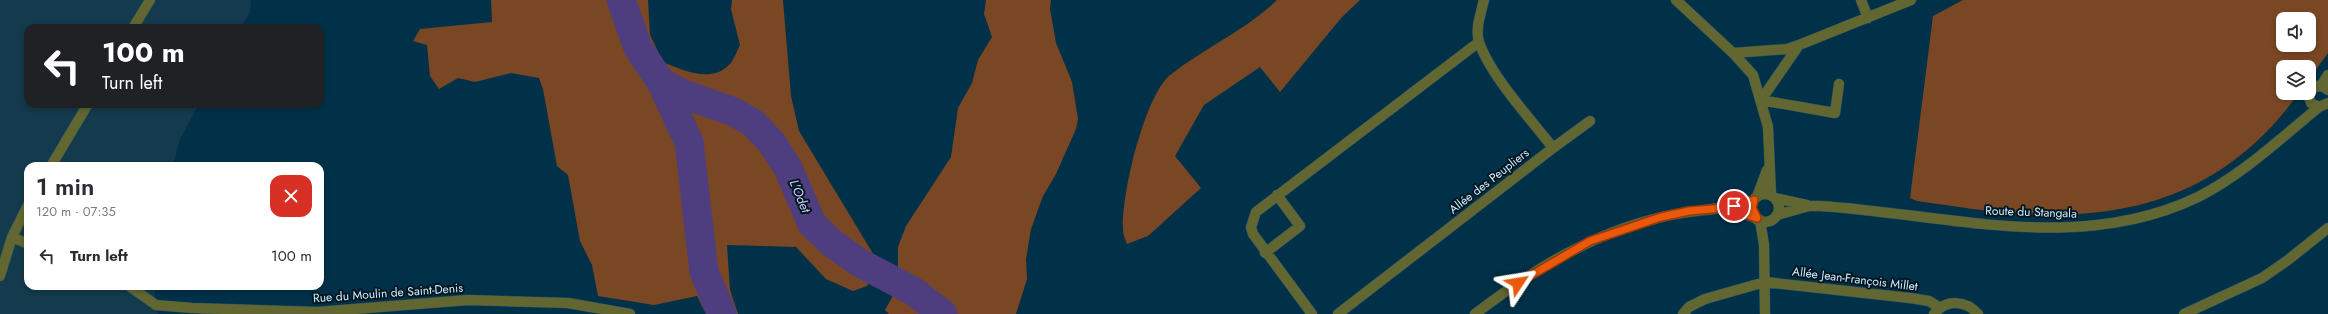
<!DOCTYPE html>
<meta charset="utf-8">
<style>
:root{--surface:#fff;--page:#f7f7f7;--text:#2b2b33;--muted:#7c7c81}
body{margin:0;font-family:Jost,sans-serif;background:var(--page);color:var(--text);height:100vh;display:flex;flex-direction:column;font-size:15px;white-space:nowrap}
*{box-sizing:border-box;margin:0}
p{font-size:13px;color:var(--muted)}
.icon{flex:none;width:22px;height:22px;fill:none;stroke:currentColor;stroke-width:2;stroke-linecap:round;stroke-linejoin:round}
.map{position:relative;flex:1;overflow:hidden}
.sheet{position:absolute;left:24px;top:162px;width:300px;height:128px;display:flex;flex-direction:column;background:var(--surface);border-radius:12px;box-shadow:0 2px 6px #0003}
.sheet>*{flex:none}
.banner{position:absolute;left:24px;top:24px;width:300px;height:84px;border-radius:12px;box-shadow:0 2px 6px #0003;background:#202124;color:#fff;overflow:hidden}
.tools{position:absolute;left:2276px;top:12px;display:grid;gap:8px}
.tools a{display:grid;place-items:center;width:40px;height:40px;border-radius:8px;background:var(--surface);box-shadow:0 2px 6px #0003;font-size:20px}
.pin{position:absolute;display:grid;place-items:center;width:34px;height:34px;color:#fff;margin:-17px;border:2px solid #fff;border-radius:50%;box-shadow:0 1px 4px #0007}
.me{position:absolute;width:44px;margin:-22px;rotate:57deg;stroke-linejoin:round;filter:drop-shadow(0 0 3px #0008)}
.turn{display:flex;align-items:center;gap:14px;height:84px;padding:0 12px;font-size:18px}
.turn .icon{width:52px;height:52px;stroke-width:2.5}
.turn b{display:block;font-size:28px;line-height:34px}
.round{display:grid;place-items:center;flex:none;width:42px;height:42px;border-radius:12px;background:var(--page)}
.headline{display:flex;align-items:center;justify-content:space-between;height:68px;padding:0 12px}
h1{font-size:24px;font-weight:600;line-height:30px}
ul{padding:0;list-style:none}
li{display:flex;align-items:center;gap:12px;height:52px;padding:0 12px}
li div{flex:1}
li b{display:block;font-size:15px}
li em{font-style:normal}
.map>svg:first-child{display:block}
.built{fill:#143a4d}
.green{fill:#794724;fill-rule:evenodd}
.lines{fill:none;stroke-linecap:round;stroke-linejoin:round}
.river{stroke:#4f3e7f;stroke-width:29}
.street-casing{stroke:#224f65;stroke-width:11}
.street{stroke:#626732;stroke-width:10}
.route-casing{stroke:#983908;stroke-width:10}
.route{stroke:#ea580c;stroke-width:7}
.labels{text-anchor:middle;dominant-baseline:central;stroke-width:4;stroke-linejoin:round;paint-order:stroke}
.street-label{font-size:12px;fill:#d5eefc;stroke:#001824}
.water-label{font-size:13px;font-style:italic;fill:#d1caf2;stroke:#001824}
</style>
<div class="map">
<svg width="2328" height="314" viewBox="0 0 2328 314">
<rect width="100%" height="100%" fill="#003148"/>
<path class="built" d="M0,0H251L250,12L241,28H28V104H199L179,141L173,166H28V286H154L158,314H0Z"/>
<path class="green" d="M491,0H648L650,35L663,62C682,70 712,84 730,64C734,59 737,51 740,45L731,9L732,0H783L791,96L799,131L878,262L867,286L853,291L826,279L796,247L727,245L730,290L738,314H706L697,296L654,305L598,296L592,265L580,241L568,175L557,166L543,89L539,78L511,73L475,82L458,78L439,89L430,76L427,45L413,41L420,29L492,22Z
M986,0H1051L1050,9L1056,43L1072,82L1078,119L1076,129L1056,174L1043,196L1031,229L1026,259L1027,279L1016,314H889L885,310L898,287V247L906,226L951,157L958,108L972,83L978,60L992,37L984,14Z
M1277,0H1360L1342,17L1280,92L1260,67L1204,105L1175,156L1201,188L1148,236L1127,244C1126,240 1123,235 1123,230C1121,196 1144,97 1170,75C1204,48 1246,30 1277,0Z
M1963,0H2328V53L2309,79V67H2283V93H2299C2230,188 2141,220 2025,214C1989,212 1953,206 1917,201L1910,198L1933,16ZM2283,19H2309V45H2283Z"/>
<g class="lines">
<path class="river" d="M621,0L638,48L661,82L683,94L734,112L753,123L772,143L788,168L812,224L832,243L860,263L913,291L943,314
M661,82L689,142L704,272L722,314"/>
<g class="street-casing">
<path id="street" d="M1676,0L1733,53L1753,75L1768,127L1771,195
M1861,0L1868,18
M133,28L150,0
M1733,53L1787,49L1799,45L1911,0
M2321,86L2328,75
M2328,90L2324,87L2317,86L2311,90L2309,97L2311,103L2319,107L2328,103
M1761,100L1835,113L1839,84
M1761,100L1799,45
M1553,148L1590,121
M51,166L88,104
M1751 208a14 14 0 1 1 28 0a14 14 0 1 1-28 0Z
M1757,197L1767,170
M1775,198L1807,205
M1724,208L1757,218
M1777,215L1809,206H1820C1946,214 2078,255 2198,197C2242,175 2281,138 2319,107
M1760,220L1764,245L1765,314
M12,237L28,244
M1265,253L1300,226L1277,195
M0,276L12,237L28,205
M129,286L156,305L192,308L317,312L468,300L568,303L630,314
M1312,314L1253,234L1251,227L1256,212L1479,42
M1338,314L1553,148C1531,119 1491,77 1479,42C1475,29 1481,13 1484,0
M1475,314C1531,271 1592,233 1662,217C1693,209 1724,211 1754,200
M1683,314L1689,307L1705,299L1765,282L1910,298L1929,301L1940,308
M1934,314C1946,299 1966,300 1978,314
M2184,314L2262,278L2288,260L2328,228"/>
</g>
<use href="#street" class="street"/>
</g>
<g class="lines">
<g class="route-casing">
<path id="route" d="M1518,283L1590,241L1661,217L1689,211L1724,208L1757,218L1752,208L1754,200L1734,206"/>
</g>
<use href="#route" class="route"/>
</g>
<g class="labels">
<g class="street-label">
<text transform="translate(1489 181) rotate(-38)">Allée des Peupliers</text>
<text transform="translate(2031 212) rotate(2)">Route du Stangala</text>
<text transform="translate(1855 279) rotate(7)">Allée Jean-François Millet</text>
<text transform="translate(388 293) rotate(-4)">Rue du Moulin de Saint-Denis</text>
</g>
<g class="water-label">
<text transform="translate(800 196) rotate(67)">L'Odet</text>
</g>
</g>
</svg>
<div class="tools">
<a><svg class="icon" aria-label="sound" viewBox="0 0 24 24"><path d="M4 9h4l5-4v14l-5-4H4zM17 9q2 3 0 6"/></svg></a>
<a><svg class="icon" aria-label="layers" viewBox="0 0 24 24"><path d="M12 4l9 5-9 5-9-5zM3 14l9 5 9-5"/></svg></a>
</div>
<div class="pin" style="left:1734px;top:206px;background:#d93025"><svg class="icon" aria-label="arrive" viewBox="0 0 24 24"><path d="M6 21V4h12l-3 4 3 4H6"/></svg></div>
<svg class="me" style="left:1518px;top:283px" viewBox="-20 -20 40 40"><path d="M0-17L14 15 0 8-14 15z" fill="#ea580c" stroke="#fff" stroke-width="4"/></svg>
<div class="banner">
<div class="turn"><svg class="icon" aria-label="left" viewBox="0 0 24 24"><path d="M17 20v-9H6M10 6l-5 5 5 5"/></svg><div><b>100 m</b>Turn left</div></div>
</div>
<section class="sheet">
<div class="headline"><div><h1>1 min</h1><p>120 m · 07:35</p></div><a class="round" style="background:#d93025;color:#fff"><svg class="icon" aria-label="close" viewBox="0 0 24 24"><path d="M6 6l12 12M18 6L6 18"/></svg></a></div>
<ul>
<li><svg class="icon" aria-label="left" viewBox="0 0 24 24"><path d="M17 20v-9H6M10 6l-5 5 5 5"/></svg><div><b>Turn left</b></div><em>100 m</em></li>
</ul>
</section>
</div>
